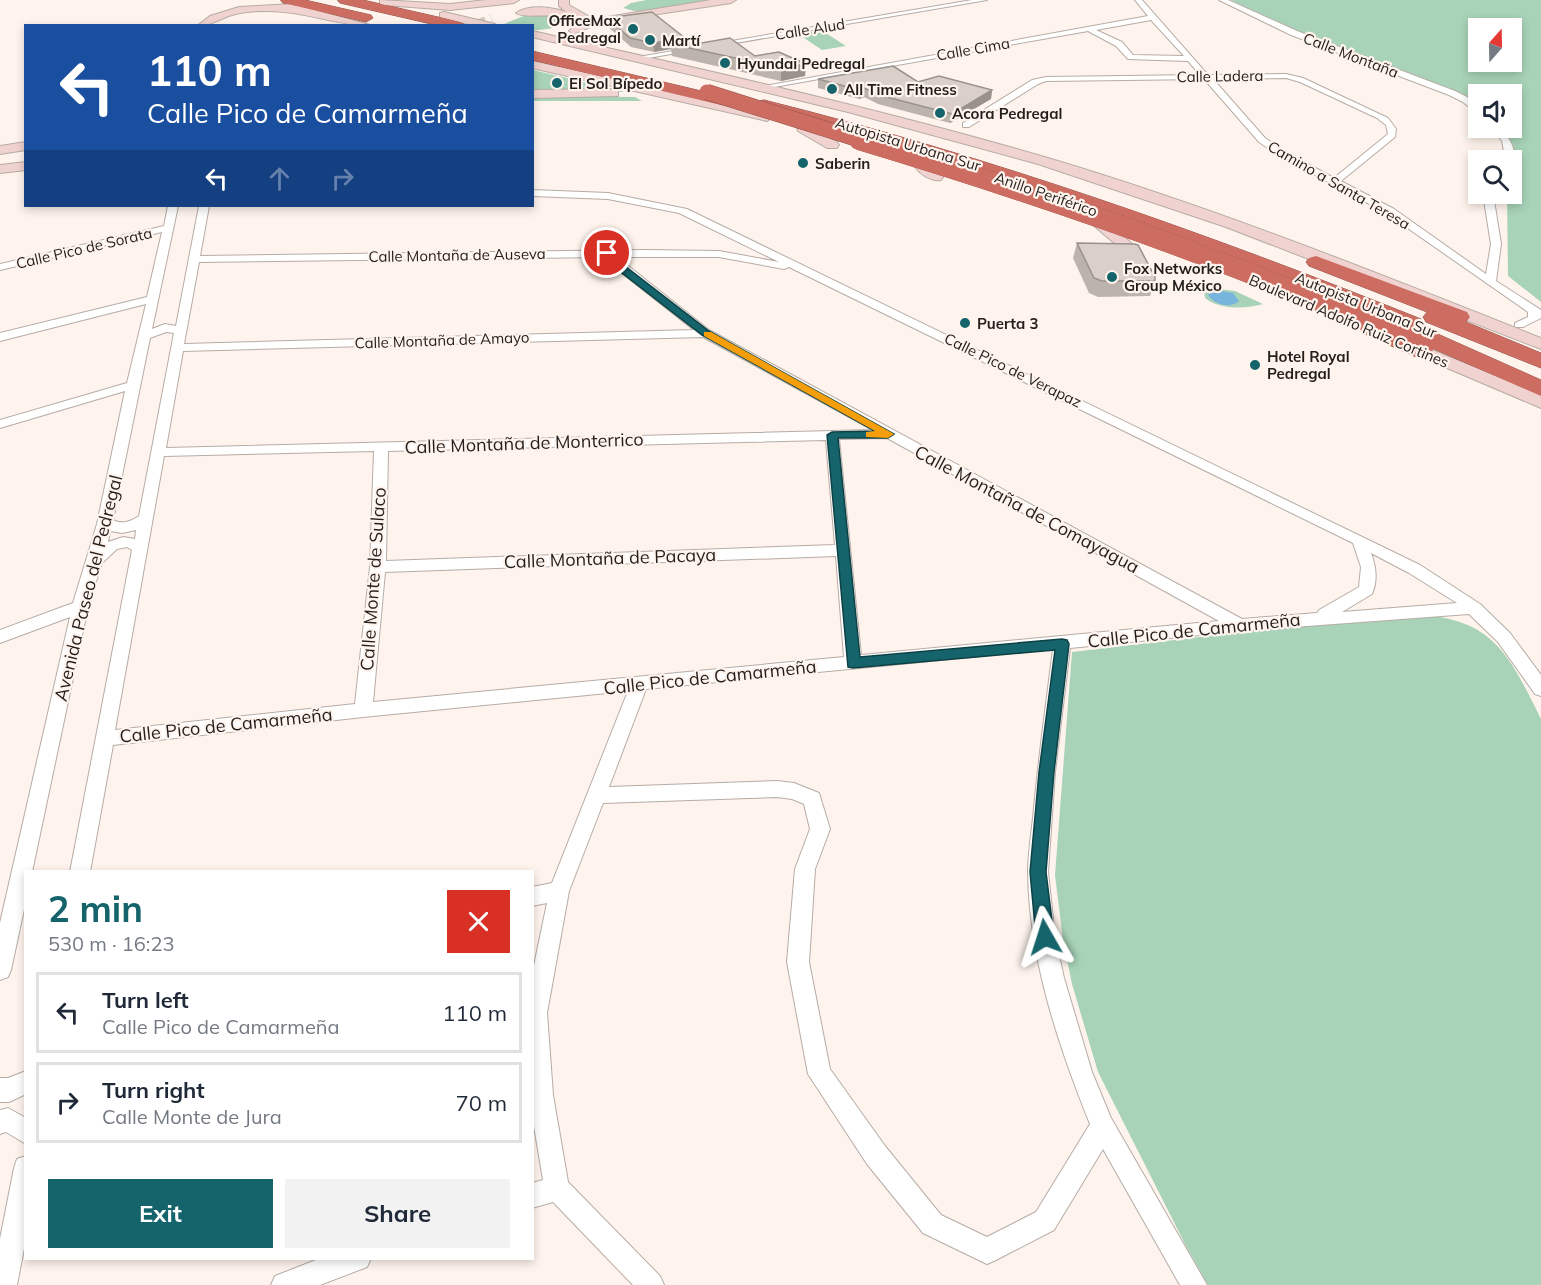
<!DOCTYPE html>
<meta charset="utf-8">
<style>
:root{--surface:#fff;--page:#f2f2f3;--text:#1f2937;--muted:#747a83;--line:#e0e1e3;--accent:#16646b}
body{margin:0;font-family:Mulish,sans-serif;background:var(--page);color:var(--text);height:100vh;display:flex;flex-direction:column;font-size:22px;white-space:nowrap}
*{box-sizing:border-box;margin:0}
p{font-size:20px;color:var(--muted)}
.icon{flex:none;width:33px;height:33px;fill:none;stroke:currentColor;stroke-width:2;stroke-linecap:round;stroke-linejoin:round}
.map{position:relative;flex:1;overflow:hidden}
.side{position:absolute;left:24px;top:870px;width:510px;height:390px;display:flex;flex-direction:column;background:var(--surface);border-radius:0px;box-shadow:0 3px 9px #0003}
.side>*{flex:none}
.guide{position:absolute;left:24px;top:24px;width:510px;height:183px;border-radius:0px;box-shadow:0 3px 9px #0003;background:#1a4fa0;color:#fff;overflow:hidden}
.needle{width:39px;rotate:20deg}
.tools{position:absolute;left:1468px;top:18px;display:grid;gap:12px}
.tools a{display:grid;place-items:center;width:54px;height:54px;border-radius:0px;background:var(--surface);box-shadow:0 3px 9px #0003;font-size:30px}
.pin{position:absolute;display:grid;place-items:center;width:51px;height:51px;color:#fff;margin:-26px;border:3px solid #fff;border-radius:50%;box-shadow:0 2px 6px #0007}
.me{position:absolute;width:66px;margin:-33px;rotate:354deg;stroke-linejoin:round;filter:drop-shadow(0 0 4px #0008)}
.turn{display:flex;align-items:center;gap:21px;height:126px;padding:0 24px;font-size:27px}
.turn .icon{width:78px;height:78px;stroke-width:2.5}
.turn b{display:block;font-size:42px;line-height:51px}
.lanes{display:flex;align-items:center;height:57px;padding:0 24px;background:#0003;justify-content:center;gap:30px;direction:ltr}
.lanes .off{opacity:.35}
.round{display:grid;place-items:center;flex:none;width:63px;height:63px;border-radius:0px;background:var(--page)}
.headline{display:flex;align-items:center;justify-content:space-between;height:102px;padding:0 24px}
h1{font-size:36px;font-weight:700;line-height:45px;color:var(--accent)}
.action{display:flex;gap:12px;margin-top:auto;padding:12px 24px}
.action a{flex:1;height:69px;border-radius:0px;background:var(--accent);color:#fff;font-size:24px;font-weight:700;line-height:69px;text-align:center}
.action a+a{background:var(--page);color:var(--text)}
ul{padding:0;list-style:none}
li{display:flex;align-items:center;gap:18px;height:81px;margin:0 12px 9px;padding:0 12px;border:3px solid var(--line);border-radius:0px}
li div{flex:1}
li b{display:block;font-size:22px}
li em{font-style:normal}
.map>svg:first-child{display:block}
.green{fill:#a8d3b8;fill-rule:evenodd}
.water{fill:#77b5dc}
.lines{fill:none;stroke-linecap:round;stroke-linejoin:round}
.secondary-tunnel{stroke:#d3c9c3;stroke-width:11;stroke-dasharray:11 6;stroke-linecap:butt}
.street-casing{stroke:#b6aca5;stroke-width:2}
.secondary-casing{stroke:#b6aca5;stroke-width:2}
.highway-casing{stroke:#915149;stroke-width:1}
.street{fill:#fff;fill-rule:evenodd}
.secondary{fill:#f0d3d0;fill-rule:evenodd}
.highway{fill:#cd6d61;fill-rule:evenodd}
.highway-bridge-far2-casing{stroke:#915149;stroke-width:16;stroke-linecap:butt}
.highway-bridge-far1-casing{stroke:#915149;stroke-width:20;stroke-linecap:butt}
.highway-bridge-casing{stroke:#915149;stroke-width:27;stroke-linecap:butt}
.highway-bridge-far2{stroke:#cd6d61;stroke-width:15}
.highway-bridge-far1{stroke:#cd6d61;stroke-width:20}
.highway-bridge{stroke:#cd6d61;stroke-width:26}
.wall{fill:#bcb3ad}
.shaded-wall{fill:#99928d}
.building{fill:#dbd0c9;stroke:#99928d;stroke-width:1.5}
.route{fill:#16646b;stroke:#0e4146;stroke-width:1.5}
.slow{fill:#f59e0b}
.poi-dot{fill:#16646b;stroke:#fff4ed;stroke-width:2}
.labels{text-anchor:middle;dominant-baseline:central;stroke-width:4.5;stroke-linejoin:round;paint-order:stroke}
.far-poi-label{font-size:15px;font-weight:bold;fill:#221e1c;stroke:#fff4ed;text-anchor:start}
.far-street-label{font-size:15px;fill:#221e1c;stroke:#fff4ed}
.street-label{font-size:18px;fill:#221e1c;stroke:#fff4ed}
</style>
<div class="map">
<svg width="1541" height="1285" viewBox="0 0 1541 1285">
<rect width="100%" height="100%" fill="#fff4ed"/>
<path class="green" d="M646,0H719L645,11H634L623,8L631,3Z
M1231,0H1541V302L1508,276L1507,194H1512C1512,166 1523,151 1502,128H1512V94H1479V107L1451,90L1280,24ZM1479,28H1512V62H1479Z
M531,13L563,16L566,22C556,29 544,30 533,30L532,26L504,24Z
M821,30L846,46L822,50L798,34Z
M533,70L622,91L623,92H533Z
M532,96L635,97L642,101H533Z
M1211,288L1235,291L1263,304C1245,309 1220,310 1205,298L1204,292Z
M1418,615C1495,618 1511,659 1541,719V1285H1208L1186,1246L1098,1072L1072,984L1063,940L1055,875L1072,652L1242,632Z"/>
<path class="water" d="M1214,290L1233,293L1239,301C1230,309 1215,305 1208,295Z"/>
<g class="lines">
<path class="secondary-tunnel" d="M476,26L492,19"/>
<g class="street-casing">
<path id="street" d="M972,0H987L636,60L632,58Z
M1135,0H1142L1208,75L1286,74L1303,78L1388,118L1396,129L1395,137L1341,181L1394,209L1486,274L1491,244L1483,194H1493L1501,244L1496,281L1541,310V318L1523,327H1515V323L1528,317V312L1386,213L1278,155L1259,142L1204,79L1046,81L1038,84L969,127H963V123L1032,80L1046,77L1200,75L1188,61L1128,59L1116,46L1088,31L763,89L759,87L1148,16ZM1151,20L1184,56L1133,55L1122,42L1096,30ZM1286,78L1300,82L1377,118L1386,125L1388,134L1334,178L1284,151L1265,138L1213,79Z
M1219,0H1228L1297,31L1455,91L1469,98L1479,107V115L1463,102L1449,95L1291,35Z
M1492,128H1500C1508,136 1518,150 1512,161L1502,160L1505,157L1502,141Z
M532,190L608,193L687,209L1420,565L1480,604L1510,633L1541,675V696L1535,694L1498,642L1469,614L1240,631L1070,648L1055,772L1048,872L1055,937L1064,978L1092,1072L1111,1118L1207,1285H1180L1103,1149L1054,1230L996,1260L987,1264L923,1233L867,1164L808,1074L787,962L795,869L810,829L804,804L792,799L777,797L603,803L569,891L547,1013L553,1095L568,1182L660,1276L664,1285H633L553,1202L532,1208V1183L543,1180L532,1114V975L547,903L532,906V887L552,883L628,691L363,717L113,745L90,872H70L132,550L127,547L117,549L102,563L88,607L32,872H26V900L11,970L8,977L0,980V923L70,617L0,643V630L73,603L97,524L125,391L0,428V420L127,383L146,304L0,341V333L147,297L162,232L0,270V264L164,226L168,206H178L152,329L165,324L176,326L199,206H209L200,256L643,250L719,251L779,262L679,213L608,199L532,196ZM605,257L618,270L694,330L184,344L199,262ZM617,257H719L784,269L789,267L1353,543L1361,567L1359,587L1319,610L1317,613L1242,619L709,330ZM166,332L174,333L139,516C131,521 123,525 113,520L150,338ZM703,337L873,430L166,448L183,351ZM887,438L1219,621L861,655L839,439ZM826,440L835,545L386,561L388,451ZM374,451L370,567L355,704L115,730L164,456ZM136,530L135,539L123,537L108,542L110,531L122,533ZM1371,553L1409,573L1457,603L1342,612L1372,594C1378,580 1376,566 1371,553ZM836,556L844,657L373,702L385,572ZM1053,649C1046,705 1038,761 1033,818C1031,836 1028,854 1028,872C1029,958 1058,1045 1090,1124L1036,1212L987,1237L941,1215L885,1146L830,1069L809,962L815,869L830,829L819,793L794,783L777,781L609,787L646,689Z
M26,1071V1094L9,1102H0V1078H8Z
M8,1108L26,1118V1144L6,1132L0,1134V1110Z
M26,1156V1238L17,1285H0V1239L14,1168L17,1159Z
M321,1258H371L367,1267L320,1285H271L275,1276Z"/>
</g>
<g class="secondary-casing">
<path id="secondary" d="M380,0L450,4L486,0H519L514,3L450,10L384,5L380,4Z
M559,0H569V5L588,16L589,20L711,0H736L731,3L599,23L574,34L569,31L577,24V18L575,24H567L566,19C550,12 524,19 516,13C529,4 552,7 566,12L559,6Z
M292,4L374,26C337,26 302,10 264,11C253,11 242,12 232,15C219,19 211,26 197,26L210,16L239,7Z
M444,12L495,24L496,26H475L440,17V13Z
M532,31C705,70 878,108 1048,158C1215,208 1378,273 1541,338V349L1226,227L1038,164L848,112L532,37Z
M532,61L771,114L773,117L767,121L532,68Z
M614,89L618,90V96L532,98V90Z
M803,124L837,142L839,145L837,148H827L798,131L797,128L798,125Z
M26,142V150L0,154V146Z
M26,162V170L0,173V165Z
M921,162L941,174L943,177L941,180C931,182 920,174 914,166Z
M1097,217L1102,218L1130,242L1133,245L1130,248H1120L1092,224L1090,221Z
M1399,336L1541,395V408L1393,345L1390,341L1393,337Z"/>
</g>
<g class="highway-casing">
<path id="highway" d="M281,0H305L371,15L373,18L366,22L283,3Z
M338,0H363L460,22L467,26H440L340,3Z
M532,51L748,102L750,105L742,110L532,60Z
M764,100C989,156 1206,233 1421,319L1424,324L1422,327L1541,380V396L1384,327L1381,322L1383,320C1179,236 972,164 758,108L756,105L758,102Z
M1316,256L1467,312L1470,317L1466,322L1541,353V368L1426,322L1423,317L1427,312L1309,266L1306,262L1309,258Z"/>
</g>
<use href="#street" class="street"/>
<use href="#secondary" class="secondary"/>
<use href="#highway" class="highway"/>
<g class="highway-bridge-far2-casing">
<path id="highway-bridge-far2" d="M707,92L864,141"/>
</g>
<g class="highway-bridge-far1-casing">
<path id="highway-bridge-far1" d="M859,140C1035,193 1207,252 1376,325"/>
</g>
<g class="highway-bridge-casing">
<path id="highway-bridge" d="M1372,323L1421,345"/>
</g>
<use href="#highway-bridge-far2" class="highway-bridge-far2"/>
<use href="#highway-bridge-far1" class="highway-bridge-far1"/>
<use href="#highway-bridge" class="highway-bridge"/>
</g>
<path class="wall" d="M607,18L685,42L755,56L806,64L805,76L781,81L672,56L671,49L654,52L631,47L608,27Z
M818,79L992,90L991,99L950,123L878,104L864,97L859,99L818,88Z
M1077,243L1155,281L1150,296L1098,297L1089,293L1073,258Z"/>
<path class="shaded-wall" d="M685,38V47L671,44V49L654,52L653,43Z
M806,64L805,76L781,81V68Z
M864,88V97L859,99V90Z
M992,90L991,99L950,123L952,114Z"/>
<path class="building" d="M652,12L685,38L653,43L630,38L607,18Z
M730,38L755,56L779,52L806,64L781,68L671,44L692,41L696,44Z
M893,66L918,82L939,76L992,90L952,114L879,95L864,88L859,90L818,79Z
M1077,243L1134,244L1138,245L1155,277V281H1102L1094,278Z"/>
<path class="route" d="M604,251H610L625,266L709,331L894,434L888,438H838L860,657L1062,639L1067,640L1069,644L1054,772L1046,872L1054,937L1051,943L1045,945L1039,943L1036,937L1030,872L1039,772L1055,650L853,668L848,667L827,435L832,432L875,431L702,335L618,270L604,254Z"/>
<path class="slow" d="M704,332H711L894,434L888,438L866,437V432L875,431L704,336Z"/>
<g class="poi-dot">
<circle cx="633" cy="29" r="6"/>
<circle cx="650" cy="40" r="6"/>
<circle cx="725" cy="63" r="6"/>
<circle cx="557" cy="83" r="6"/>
<circle cx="832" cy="89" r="6"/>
<circle cx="940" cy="113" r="6"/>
<circle cx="803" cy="163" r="6"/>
<circle cx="1112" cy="277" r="6"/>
<circle cx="965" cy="323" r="6"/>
<circle cx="1255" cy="365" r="6"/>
</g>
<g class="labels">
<g class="far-poi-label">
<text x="621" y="20" text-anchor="end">OfficeMax<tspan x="621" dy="17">Pedregal</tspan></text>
<text x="662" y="40">Martí</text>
<text x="737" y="63">Hyundai Pedregal</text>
<text x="569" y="83">El Sol Bípedo</text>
<text x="844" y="89">All Time Fitness</text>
<text x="952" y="113">Acora Pedregal</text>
<text x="815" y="163">Saberin</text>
<text x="1124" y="268">Fox Networks<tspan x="1124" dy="17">Group México</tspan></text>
<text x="977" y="323">Puerta 3</text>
<text x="1267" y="356">Hotel Royal<tspan x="1267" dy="17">Pedregal</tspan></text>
</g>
<g class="far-street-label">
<text transform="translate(810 29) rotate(-9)">Calle Alud</text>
<text transform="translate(973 49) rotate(-10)">Calle Cima</text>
<text transform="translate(1351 55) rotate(21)">Calle Montaña</text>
<text transform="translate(1220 76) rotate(-1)">Calle Ladera</text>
<text transform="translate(908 144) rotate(17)">Autopista Urbana Sur</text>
<text transform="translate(1339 185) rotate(30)">Camino a Santa Teresa</text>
<text transform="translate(1046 194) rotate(19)">Anillo Periférico</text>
<text transform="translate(84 248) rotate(-13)">Calle Pico de Sorata</text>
<text transform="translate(457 255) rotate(-1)">Calle Montaña de Auseva</text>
<text transform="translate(1366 305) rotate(22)">Autopista Urbana Sur</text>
<text transform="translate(1349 321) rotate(23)">Boulevard Adolfo Ruiz Cortines</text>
<text transform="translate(442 340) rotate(-2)">Calle Montaña de Amayo</text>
<text transform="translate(1013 370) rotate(26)">Calle Pico de Verapaz</text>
</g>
<g class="street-label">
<text transform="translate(524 443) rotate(-2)">Calle Montaña de Monterrico</text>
<text transform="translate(1027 509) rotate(28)">Calle Montaña de Comayagua</text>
<text transform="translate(610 558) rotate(-2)">Calle Montaña de Pacaya</text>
<text transform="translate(373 579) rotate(-86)">Calle Monte de Sulaco</text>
<text transform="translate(88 588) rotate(-76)">Avenida Paseo del Pedregal</text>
<text transform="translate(1194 630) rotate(-6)">Calle Pico de Camarmeña</text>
<text transform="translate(710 677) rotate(-6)">Calle Pico de Camarmeña</text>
<text transform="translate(226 725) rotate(-6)">Calle Pico de Camarmeña</text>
</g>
</g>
</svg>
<div class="tools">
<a><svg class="needle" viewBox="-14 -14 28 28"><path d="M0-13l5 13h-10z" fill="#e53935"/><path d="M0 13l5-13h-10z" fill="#747a83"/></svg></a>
<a><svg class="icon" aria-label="sound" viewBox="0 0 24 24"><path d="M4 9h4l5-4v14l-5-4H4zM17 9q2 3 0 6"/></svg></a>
<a><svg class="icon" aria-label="search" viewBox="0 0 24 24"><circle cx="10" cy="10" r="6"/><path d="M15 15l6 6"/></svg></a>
</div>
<div class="pin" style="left:607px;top:253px;background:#d93025"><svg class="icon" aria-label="arrive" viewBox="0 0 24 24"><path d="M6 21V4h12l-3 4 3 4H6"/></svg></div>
<svg class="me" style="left:1045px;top:937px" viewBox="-20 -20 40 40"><path d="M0-17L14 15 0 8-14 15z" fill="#16646b" stroke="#fff" stroke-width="4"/></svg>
<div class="guide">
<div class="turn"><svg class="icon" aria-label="left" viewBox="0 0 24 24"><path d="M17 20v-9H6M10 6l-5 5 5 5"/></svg><div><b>110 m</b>Calle Pico de Camarmeña</div></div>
<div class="lanes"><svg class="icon" aria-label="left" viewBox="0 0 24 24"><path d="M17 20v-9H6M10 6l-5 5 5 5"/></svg><svg class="icon off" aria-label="ahead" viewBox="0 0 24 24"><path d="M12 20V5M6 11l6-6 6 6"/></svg><svg class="icon off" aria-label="right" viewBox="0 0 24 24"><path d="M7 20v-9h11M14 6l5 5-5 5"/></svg></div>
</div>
<section class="side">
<div class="headline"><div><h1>2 min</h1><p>530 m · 16:23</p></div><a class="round" style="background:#d93025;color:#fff"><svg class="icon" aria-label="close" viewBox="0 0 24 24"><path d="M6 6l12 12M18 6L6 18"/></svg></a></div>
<ul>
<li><svg class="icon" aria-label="left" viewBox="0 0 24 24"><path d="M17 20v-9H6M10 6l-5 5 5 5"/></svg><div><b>Turn left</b><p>Calle Pico de Camarmeña</p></div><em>110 m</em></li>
<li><svg class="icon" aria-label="right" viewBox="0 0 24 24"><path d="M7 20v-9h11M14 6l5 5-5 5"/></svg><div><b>Turn right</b><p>Calle Monte de Jura</p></div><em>70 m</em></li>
</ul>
<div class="action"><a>Exit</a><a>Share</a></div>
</section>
</div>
